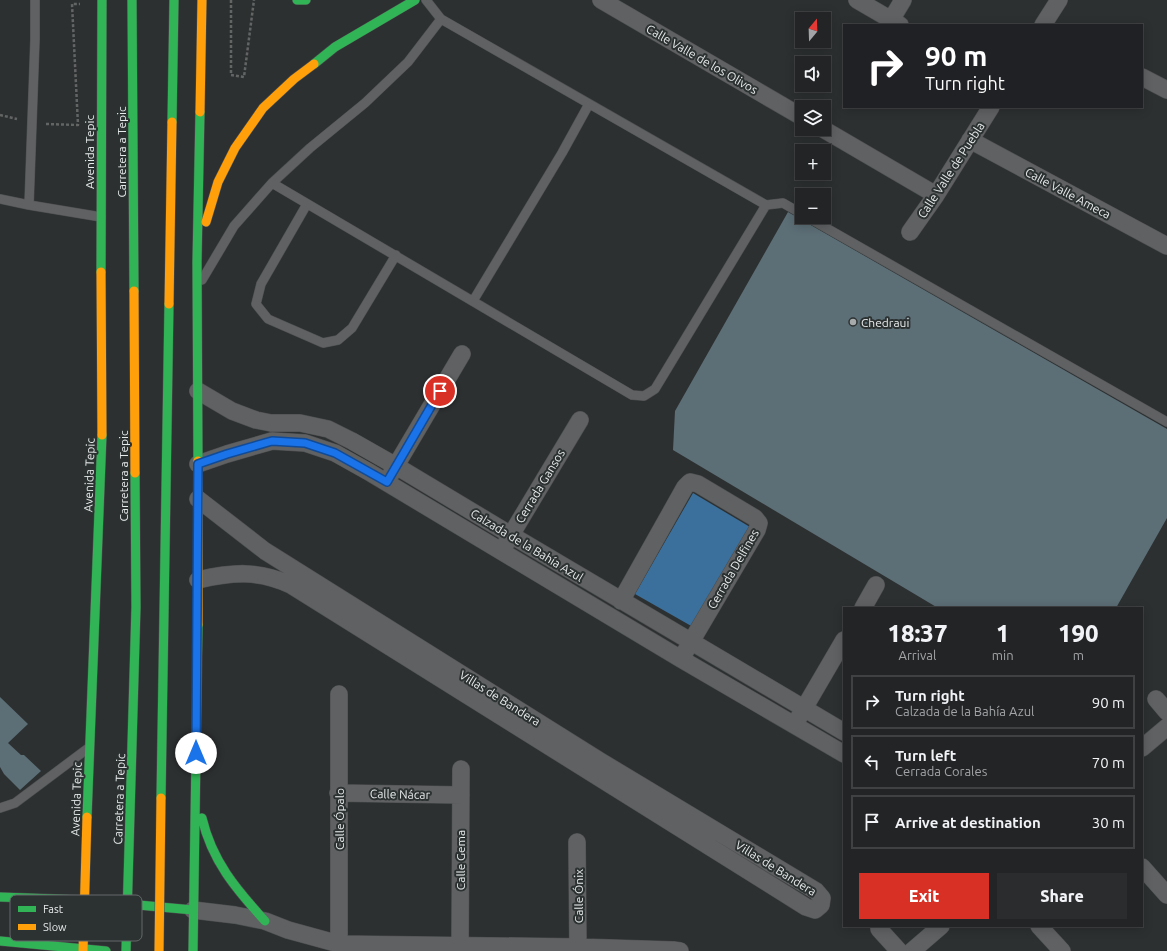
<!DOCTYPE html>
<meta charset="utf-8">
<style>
:root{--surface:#222425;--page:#2a2c2d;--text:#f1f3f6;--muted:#a2a4a7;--line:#3f4142;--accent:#d93025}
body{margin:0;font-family:Ubuntu,sans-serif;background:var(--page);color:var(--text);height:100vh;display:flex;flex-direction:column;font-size:15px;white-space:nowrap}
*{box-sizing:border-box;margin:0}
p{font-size:13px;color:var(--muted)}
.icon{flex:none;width:22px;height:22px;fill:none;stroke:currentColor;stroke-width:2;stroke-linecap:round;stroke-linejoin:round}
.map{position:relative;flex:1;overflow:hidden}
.panel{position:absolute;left:843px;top:607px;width:300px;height:320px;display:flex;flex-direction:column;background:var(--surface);border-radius:0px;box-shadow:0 2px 10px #0003,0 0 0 1px var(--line)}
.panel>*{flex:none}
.guide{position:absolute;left:843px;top:24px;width:300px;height:84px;border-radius:0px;box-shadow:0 2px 10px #0003,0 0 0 1px var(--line);background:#202124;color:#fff;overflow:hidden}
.needle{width:26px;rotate:19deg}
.fabs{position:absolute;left:795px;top:12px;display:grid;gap:8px}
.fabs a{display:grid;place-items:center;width:36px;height:36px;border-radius:0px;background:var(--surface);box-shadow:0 2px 10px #0003,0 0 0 1px var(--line);font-size:20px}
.pin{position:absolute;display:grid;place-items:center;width:34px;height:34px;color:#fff;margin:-17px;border:2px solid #fff;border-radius:50%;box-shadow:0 1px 4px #0007}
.me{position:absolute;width:44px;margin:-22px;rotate:0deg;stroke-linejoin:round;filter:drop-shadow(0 0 3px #0008)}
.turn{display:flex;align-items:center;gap:14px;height:84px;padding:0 16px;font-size:18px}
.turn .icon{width:52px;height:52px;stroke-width:2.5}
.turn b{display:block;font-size:28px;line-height:34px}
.eta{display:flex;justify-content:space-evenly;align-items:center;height:68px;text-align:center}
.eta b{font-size:24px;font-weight:800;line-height:28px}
.primary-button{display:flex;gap:8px;margin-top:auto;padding:8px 16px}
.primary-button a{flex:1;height:46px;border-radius:0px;background:var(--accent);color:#fff;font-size:16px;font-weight:800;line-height:46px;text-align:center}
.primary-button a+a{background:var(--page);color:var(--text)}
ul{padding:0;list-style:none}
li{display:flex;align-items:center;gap:12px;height:54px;margin:0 8px 6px;padding:0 8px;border:2px solid var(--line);border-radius:0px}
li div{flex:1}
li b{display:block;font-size:15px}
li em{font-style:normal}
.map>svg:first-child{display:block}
.water{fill:#3b709c}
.building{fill:#5c6e76}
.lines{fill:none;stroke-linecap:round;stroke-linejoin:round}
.lane-casing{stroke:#4c4e4f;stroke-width:10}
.street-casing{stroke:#4c4e4f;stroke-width:18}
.fast-casing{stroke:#4c4e4f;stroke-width:10}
.slow-casing{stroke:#4c4e4f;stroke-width:10}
.path{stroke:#636565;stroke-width:2.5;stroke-dasharray:3 2;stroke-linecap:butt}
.lane{stroke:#5f6162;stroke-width:9}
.street{stroke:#5f6162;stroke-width:17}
.fast{stroke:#30b455;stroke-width:9}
.slow{stroke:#ff9f0a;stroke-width:9}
.fast-bridge-casing{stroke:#4c4e4f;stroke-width:10;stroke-linecap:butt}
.slow-bridge-casing{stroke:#4c4e4f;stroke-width:10;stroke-linecap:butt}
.fast-bridge{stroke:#30b455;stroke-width:9}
.slow-bridge{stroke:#ff9f0a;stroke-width:9}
.route-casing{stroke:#114b97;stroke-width:10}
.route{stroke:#1a73e8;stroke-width:7}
.poi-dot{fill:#a7aaaa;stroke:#2c3132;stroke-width:1.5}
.labels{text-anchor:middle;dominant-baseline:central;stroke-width:4;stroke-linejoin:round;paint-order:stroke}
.street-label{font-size:12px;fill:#e8ebeb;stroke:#2c3132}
.poi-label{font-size:12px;fill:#e8ebeb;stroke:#2c3132;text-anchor:start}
.key{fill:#2c3132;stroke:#64696a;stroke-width:1}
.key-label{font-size:11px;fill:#e8ebeb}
</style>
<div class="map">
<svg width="1167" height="951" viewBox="0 0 1167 951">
<rect width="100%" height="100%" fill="#2d3031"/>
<path class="water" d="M693,493L750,527L693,627L635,594Z"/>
<path class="building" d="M788,212L1167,429V518L1116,608H938L673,450L675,411Z
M0,697L28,724L8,743L21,755H24L41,771L20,790L4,774L0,767Z"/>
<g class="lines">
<g class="lane-casing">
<path id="lane" d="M426,0L441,19L766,205L783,203L802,214
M272,183L632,395L644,396L655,389L766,205
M0,199L29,205L101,217
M307,204L261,284L256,304L268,319L323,343L338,340L352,328L396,255
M29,205L35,39V0
M807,217L1167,422
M202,280L234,226L272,183L310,148L365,103L408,62L441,19
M473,301L562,153L589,104
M0,808L15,803L87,749"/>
</g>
<g class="street-casing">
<path id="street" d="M601,0L802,117
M857,0L900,25
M891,20L903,0
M1043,25L1059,0
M1142,77L1167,90
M823,129L936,195
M970,140L1167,246
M910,232L936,195L991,107
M198,391L232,411L256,420L271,423H300L328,429L352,441L396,466L511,535L844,732
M198,464L227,454L272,441L305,443L335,453L369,472L681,659L844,754
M391,474L462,354
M505,545L580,420
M198,580C233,572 258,570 291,585L806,907L815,910L821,905L822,898L816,891L600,761L265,551L198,499
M621,601L685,487L690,482L698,484L755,518L759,523L757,530L685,652
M863,608L876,585
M1156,699L1167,712
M799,717L844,640
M1142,748L1167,727
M338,793L461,795
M577,842L578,951
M1142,867L1167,895
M193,910L235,915L265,921L288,930L339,944L578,947L673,950L680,951
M1039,926L1062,951
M879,929L899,951
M339,944V694
M460,951L461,769
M912,951L941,926"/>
</g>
<g class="fast-casing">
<path id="fast" d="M297,0H306
M314,64L335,47L415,0
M101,272L102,0
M198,461L197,262L200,112
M87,817L102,435
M202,818C212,861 236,889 265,921
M0,897L84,900L193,910
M0,941L106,951
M193,951L198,625"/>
</g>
<g class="slow-casing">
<path id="slow" d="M200,112L202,0
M206,222L218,182L235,148L263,108L294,79L314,64
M101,272L102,435
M198,625V461
M83,951L87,817"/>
</g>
<path class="path" d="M231,0V75L244,77L254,0
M0,115L17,119
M46,124L78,125L72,4H80"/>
<use href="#lane" class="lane"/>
<use href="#street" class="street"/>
<use href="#fast" class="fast"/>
<use href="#slow" class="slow"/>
<g class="fast-bridge-casing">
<path id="fast-bridge" d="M132,0L134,291
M172,122L174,0
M161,798L169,304
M126,951L136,607L135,473"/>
</g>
<g class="slow-bridge-casing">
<path id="slow-bridge" d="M134,291L135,473
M169,304L172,122
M159,951L161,798"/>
</g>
<use href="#fast-bridge" class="fast-bridge"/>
<use href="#slow-bridge" class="slow-bridge"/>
</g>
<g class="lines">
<g class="route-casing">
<path id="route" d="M196,753L198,464L227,454L272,441L305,443L335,453L387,482L440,391"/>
</g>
<use href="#route" class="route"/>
</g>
<circle class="poi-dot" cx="853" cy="322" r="4"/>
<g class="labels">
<g class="street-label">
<text transform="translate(702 59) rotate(30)">Calle Valle de los Olivos</text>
<text transform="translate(89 152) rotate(-90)">Avenida Tepic</text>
<text transform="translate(121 152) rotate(-90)">Carretera a Tepic</text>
<text transform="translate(951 170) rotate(-57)">Calle Valle de Puebla</text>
<text transform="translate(1068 193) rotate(28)">Calle Valle Ameca</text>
<text transform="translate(89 475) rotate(-88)">Avenida Tepic</text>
<text transform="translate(123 476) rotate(-90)">Carretera a Tepic</text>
<text transform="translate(540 486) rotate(-59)">Cerrada Gansos</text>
<text transform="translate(527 545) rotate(31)">Calzada de la Bahía Azul</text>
<text transform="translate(733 569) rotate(-60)">Cerrada Delfines</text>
<text transform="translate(500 698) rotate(32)">Villas de Bandera</text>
<text transform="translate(400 794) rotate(1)">Calle Nácar</text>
<text transform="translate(76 799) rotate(-88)">Avenida Tepic</text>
<text transform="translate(119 799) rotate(-88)">Carretera a Tepic</text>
<text transform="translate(339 819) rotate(-90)">Calle Ópalo</text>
<text transform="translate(460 860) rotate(-90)">Calle Gema</text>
<text transform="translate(776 868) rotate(32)">Villas de Bandera</text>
<text transform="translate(578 896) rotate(-90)">Calle Ónix</text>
</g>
<g class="poi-label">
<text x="861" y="322">Chedraui</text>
</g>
</g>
<rect x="10" y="895" width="132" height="46" rx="6" class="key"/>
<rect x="18" y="906" width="18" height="6" fill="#30b455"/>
<rect x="18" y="924" width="18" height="6" fill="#ff9f0a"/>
<g class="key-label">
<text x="43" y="913">Fast</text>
<text x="43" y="931">Slow</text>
</g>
</svg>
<div class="fabs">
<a><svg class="needle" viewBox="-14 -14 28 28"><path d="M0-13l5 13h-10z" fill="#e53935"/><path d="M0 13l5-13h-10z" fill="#a2a4a7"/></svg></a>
<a><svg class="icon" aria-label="sound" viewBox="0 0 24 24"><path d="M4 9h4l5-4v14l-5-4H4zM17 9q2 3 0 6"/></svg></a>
<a><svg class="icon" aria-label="layers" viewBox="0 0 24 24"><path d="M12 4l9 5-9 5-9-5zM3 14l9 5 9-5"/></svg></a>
<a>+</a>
<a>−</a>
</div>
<div class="pin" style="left:440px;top:391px;background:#d93025"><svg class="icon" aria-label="arrive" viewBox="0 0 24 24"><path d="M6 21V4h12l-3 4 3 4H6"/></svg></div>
<svg class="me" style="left:196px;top:753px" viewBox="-20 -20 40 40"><circle r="19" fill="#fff"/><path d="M0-13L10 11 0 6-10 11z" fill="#1a73e8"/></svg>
<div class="guide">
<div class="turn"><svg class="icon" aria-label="right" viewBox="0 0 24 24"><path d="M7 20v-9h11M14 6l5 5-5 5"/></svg><div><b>90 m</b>Turn right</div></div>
</div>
<section class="panel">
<div class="eta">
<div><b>18:37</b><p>Arrival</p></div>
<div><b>1</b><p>min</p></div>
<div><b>190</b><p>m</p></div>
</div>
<ul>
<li><svg class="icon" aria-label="right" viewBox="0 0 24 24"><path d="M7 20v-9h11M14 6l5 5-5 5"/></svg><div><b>Turn right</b><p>Calzada de la Bahía Azul</p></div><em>90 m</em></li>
<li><svg class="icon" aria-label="left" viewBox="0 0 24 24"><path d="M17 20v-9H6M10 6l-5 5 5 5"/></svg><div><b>Turn left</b><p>Cerrada Corales</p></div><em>70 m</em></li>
<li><svg class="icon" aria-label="arrive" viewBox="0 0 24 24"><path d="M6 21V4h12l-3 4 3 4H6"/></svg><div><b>Arrive at destination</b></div><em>30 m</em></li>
</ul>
<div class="primary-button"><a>Exit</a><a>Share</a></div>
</section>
</div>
